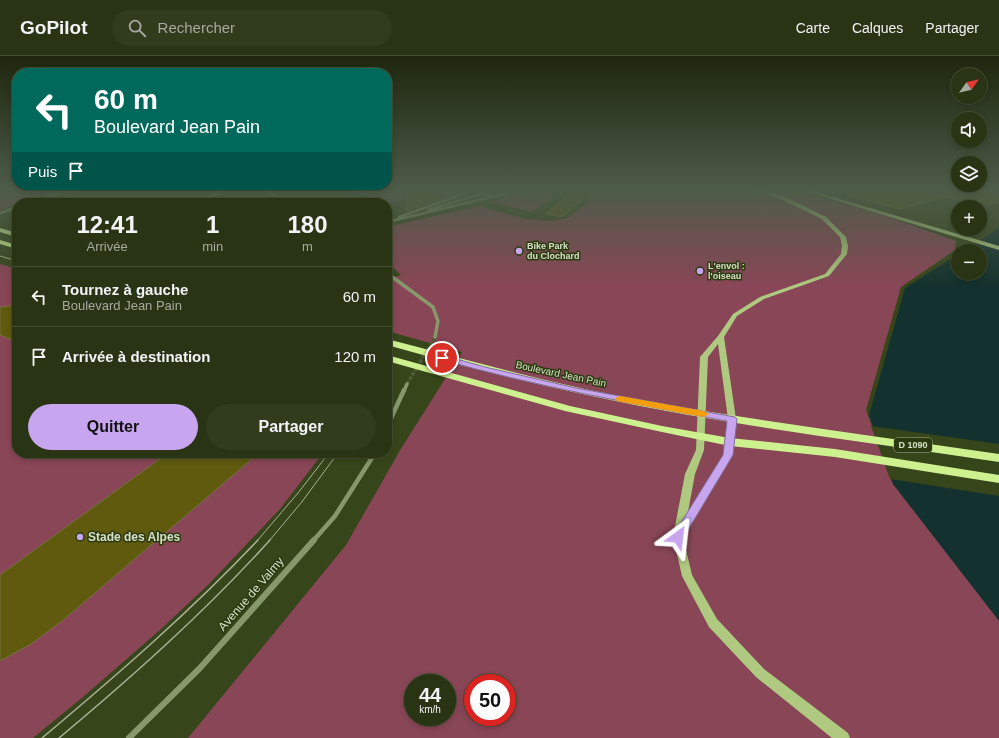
<!DOCTYPE html>
<html lang="fr">
<meta charset="utf-8">
<style>
:root{--surface:#293414;--page:#313c1d;--text:#f1f3f6;--muted:#a5aaa0;--line:#454f34;--accent:#c7a6ef}
body{margin:0;font-family:Arial,sans-serif;background:var(--page);color:var(--text);height:100vh;display:flex;flex-direction:column;font-size:15px;white-space:nowrap}
*{box-sizing:border-box;margin:0}
p{font-size:13px;color:var(--muted)}
.icon{flex:none;width:22px;height:22px;fill:none;stroke:currentColor;stroke-width:2;stroke-linecap:round;stroke-linejoin:round}
.map{position:relative;flex:1;overflow:hidden}
.sheet{position:absolute;left:12px;top:142px;width:380px;height:260px;display:flex;flex-direction:column;background:var(--surface);border-radius:16px;box-shadow:0 2px 6px #0003,0 0 0 1px var(--line)}
.sheet>*{flex:none}
.guide{position:absolute;left:12px;top:12px;width:380px;height:122px;border-radius:16px;box-shadow:0 2px 6px #0003,0 0 0 1px var(--line);background:#00695c;color:#fff;overflow:hidden}
.needle{width:26px;rotate:56deg}
.tools{position:absolute;left:951px;top:12px;display:grid;gap:8px}
.tools a{display:grid;place-items:center;width:36px;height:36px;border-radius:50%;background:var(--surface);box-shadow:0 2px 6px #0003,0 0 0 1px var(--line);font-size:20px}
.speed{position:absolute;left:404px;top:618px;display:flex;gap:8px;font-size:20px;font-weight:700;text-align:center}
.speed>*{display:grid;place-content:center;width:52px;height:52px;border-radius:50%;background:var(--surface);box-shadow:0 2px 6px #0003,0 0 0 1px var(--line);line-height:1}
.speed small{font-size:10px;font-weight:400}
.speed .limit{border:6px solid #d22;background:#fff;color:#111}
.pin{position:absolute;display:grid;place-items:center;width:34px;height:34px;color:#fff;margin:-17px;border:2px solid #fff;border-radius:50%;box-shadow:0 1px 4px #0007}
.me{position:absolute;width:44px;margin:-22px;rotate:30deg;stroke-linejoin:round;filter:drop-shadow(0 0 3px #0008)}
.turn{display:flex;align-items:center;gap:14px;height:84px;padding:0 16px;font-size:18px}
.turn .icon{width:52px;height:52px;stroke-width:2.5}
.turn b{display:block;font-size:28px;line-height:34px}
.then{display:flex;align-items:center;height:38px;padding:0 16px;background:#0003;gap:8px;font-size:15px}
.eta{display:flex;justify-content:space-evenly;align-items:center;height:68px;text-align:center}
.eta b{font-size:24px;font-weight:800;line-height:28px}
.action{display:flex;gap:8px;margin-top:auto;padding:8px 16px}
.action a{flex:1;height:46px;border-radius:24px;background:var(--accent);color:#111;font-size:16px;font-weight:800;line-height:46px;text-align:center}
.action a+a{background:var(--page);color:var(--text)}
ul{padding:0;list-style:none}
li{display:flex;align-items:center;gap:12px;height:60px;padding:0 16px;border-top:1px solid var(--line)}
li div{flex:1}
li b{display:block;font-size:15px}
li em{font-style:normal}
header{display:flex;align-items:center;gap:24px;box-sizing:border-box;height:56px;padding:0 20px;background:var(--surface);border-bottom:1px solid var(--line)}
header strong{font-size:19px}
nav{display:flex;gap:22px;margin-inline-start:auto;font-size:14px}
.search{width:280px;height:36px;background:var(--page);display:flex;align-items:center;gap:10px;box-sizing:border-box;padding:0 14px;border-radius:22px;color:var(--muted);font-size:15px}
.map>svg:first-child{display:block}
.green{fill:#884656;fill-rule:evenodd}
.water{fill:#13312e}
.pier{fill:#37451a}
.building{fill:#5f5a0e;stroke:#757242}
.lines{fill:none;stroke-linecap:round;stroke-linejoin:round}
.street-tunnel{stroke:#4f5c34;stroke-width:3.5;stroke-dasharray:3.5 1.5;stroke-linecap:butt}
.street-far3{stroke:#87986a;stroke-width:2.5}
.street-far2{stroke:#87986a;stroke-width:3.5}
.street-far1{stroke:#87986a;stroke-width:4.5}
.street{stroke:#87986a;stroke-width:6}
.secondary{fill:#afca80;fill-rule:evenodd}
.primary{fill:#cef190;fill-rule:evenodd}
.tram-far1{stroke:#a8b396;stroke-width:1}
.tram{stroke:#a8b396;stroke-width:1.5}
.route{fill:#c7a6ef;stroke:#816c9b}
.slow{fill:#f59e0b}
.poi-dot{fill:#c7a6ef;stroke:#2c3a0f;stroke-width:1.5}
.labels{text-anchor:middle;dominant-baseline:central;stroke-width:3;stroke-linejoin:round;paint-order:stroke}
.far-poi-label{font-size:9px;font-weight:bold;fill:#d6e0c8;stroke:#2c3a0f;text-anchor:start}
.shield{fill:#2c3a0f;stroke:#a3ae90;stroke-width:1}
.shield-label{font-size:9px;font-weight:bold;fill:#d6e0c8}
.street-label{font-size:10px;fill:#d6e0c8;stroke:#2c3a0f}
.near-poi-label{font-size:12px;font-weight:bold;fill:#d6e0c8;stroke:#2c3a0f;text-anchor:start}
.near-street-label{font-size:12px;fill:#d6e0c8;stroke:#2c3a0f}
</style>
<header>
<strong>GoPilot</strong>
<div class="search"><svg class="icon" aria-label="search" viewBox="0 0 24 24"><circle cx="10" cy="10" r="6"/><path d="M15 15l6 6"/></svg>Rechercher</div>
<nav><a>Carte</a><a>Calques</a><a>Partager</a></nav>
</header>
<div class="map">
<svg width="999" height="682" viewBox="0 0 999 682">
<rect width="100%" height="100%" fill="#37451a"/>
<path class="green" d="M0,134H59C52,137 46,137 39,139L41,140L0,154Z
M357,134H415L411,141L389,148L354,136Z
M528,134L555,138L551,143L532,156L491,146L518,138L523,139Z
M585,134H795L886,160L956,185L955,194L901,231L866,354L893,428L999,564V682H188L346,489L402,391L462,296L387,275V224L401,219L387,206V171L479,150L525,163L551,165L568,162L588,147L591,138ZM413,627H447V661H413ZM473,627H507V661H473Z
M77,135L81,136L69,140V142C60,148 49,147 38,147Z
M0,208L17,213V397H323L280,453L209,528L160,574L83,641L33,682H0Z"/>
<path class="water" d="M999,172V565L893,428L869,359L905,232L958,198V217H980V195H963Z"/>
<path class="pier" d="M871,370L999,388V440L890,423Z"/>
<path class="building" d="M408,134H461L462,135L406,155Z
M574,134H587L590,137L562,161L545,158Z
M847,134H991L999,137V146L973,150L947,140L900,153L846,139Z
M17,249V286L0,279V251Z
M168,397H259L62,565L31,588L0,605V519Z"/>
<g class="lines">
<path class="street-tunnel" d="M407,328L435,281"/>
<path class="street-far3" d="M267,134L285,147
M30,147L69,134
M193,147L225,134
M428,154L481,138L493,140
M0,157L17,151
M399,161L474,134
M387,166L508,137V134
M387,217L393,221"/>
<path class="street-far2" d="M391,220L433,251L438,265L435,281
M404,335L407,328"/>
<path class="street-far1" d="M387,371L404,334
M313,485L335,460L375,397"/>
<path class="street" d="M129,682L200,612L314,484"/>
<path class="secondary" d="M754,134H762L787,142L826,161L846,181L848,190L847,198L829,220L764,243L737,260L724,281L736,363L732,399L726,411L712,430L683,481L692,519L717,563L764,613L848,677L850,682H832L756,621L709,571L682,520L673,481L685,418L696,394L700,301L718,280L733,258L760,241L825,218L841,198L842,190L840,181L822,163L783,144ZM718,288L728,363L724,399L688,456L695,418L704,394L708,301Z
M801,134H809L999,190V194Z"/>
<path class="primary" d="M0,172L17,177V181L0,176Z
M0,184L17,189V193L0,188Z
M387,283C461,302 534,323 609,338C738,363 869,379 999,398V406C894,390 788,377 683,358C583,340 485,317 387,289Z
M387,299L570,350L662,370L730,382L835,393L999,419V427L835,401L730,390L662,376L565,355L387,305Z"/>
<path class="tram-far1" d="M0,200L17,205
M257,485L298,437L329,397
M269,485L301,447L338,397"/>
<path class="tram" d="M42,682C117,619 191,555 258,484
M59,682C133,620 205,556 270,484"/>
</g>
<linearGradient id="sky" x2="0" y2="1"><stop stop-color="#1e260e"/><stop offset="0.58" stop-color="#4d5c49"/><stop offset="1" stop-color="#4d5c49" stop-opacity="0"/></linearGradient>
<rect width="999" height="230" fill="url(#sky)"/>
<path class="route" d="M442,299L485,311L576,332L735,361L737,363L733,399L682,484L678,485L674,484L672,481L674,478L723,399L727,365C630,347 534,330 439,303L438,302Z"/>
<path class="slow" d="M620,340L704,355L709,358L704,361L617,345L615,343L617,341Z"/>
<g class="poi-dot">
<circle cx="519" cy="195" r="4"/>
<circle cx="700" cy="215" r="4"/>
<circle cx="80" cy="481" r="4"/>
</g>
<g class="labels">
<g class="far-poi-label">
<text x="527" y="190">Bike Park<tspan x="527" dy="10">du Clochard</tspan></text>
<text x="708" y="210">L'envol :<tspan x="708" dy="10">l'oiseau</tspan></text>
</g>
<rect class="shield" x="894" y="382" width="38" height="14" rx="3"/>
<g class="shield-label">
<text x="913" y="389">D 1090</text>
</g>
<g class="street-label">
<text transform="translate(561 318) rotate(12)">Boulevard Jean Pain</text>
</g>
<g class="near-poi-label">
<text x="88" y="481">Stade des Alpes</text>
</g>
<g class="near-street-label">
<text transform="translate(251 538) rotate(-49)">Avenue de Valmy</text>
</g>
</g>
</svg>
<div class="tools">
<a><svg class="needle" viewBox="-14 -14 28 28"><path d="M0-13l5 13h-10z" fill="#e53935"/><path d="M0 13l5-13h-10z" fill="#a5aaa0"/></svg></a>
<a><svg class="icon" aria-label="sound" viewBox="0 0 24 24"><path d="M4 9h4l5-4v14l-5-4H4zM17 9q2 3 0 6"/></svg></a>
<a><svg class="icon" aria-label="layers" viewBox="0 0 24 24"><path d="M12 4l9 5-9 5-9-5zM3 14l9 5 9-5"/></svg></a>
<a>+</a>
<a>−</a>
</div>
<div class="speed"><div>44<small>km/h</small></div><div class="limit">50</div></div>
<div class="pin" style="left:442px;top:302px;background:#d93025"><svg class="icon" aria-label="arrive" viewBox="0 0 24 24"><path d="M6 21V4h12l-3 4 3 4H6"/></svg></div>
<svg class="me" style="left:678px;top:481px" viewBox="-20 -20 40 40"><path d="M0-17L14 15 0 8-14 15z" fill="#c7a6ef" stroke="#fff" stroke-width="4"/></svg>
<div class="guide">
<div class="turn"><svg class="icon" aria-label="left" viewBox="0 0 24 24"><path d="M17 20v-9H6M10 6l-5 5 5 5"/></svg><div><b>60 m</b>Boulevard Jean Pain</div></div>
<div class="then">Puis<svg class="icon" aria-label="arrive" viewBox="0 0 24 24"><path d="M6 21V4h12l-3 4 3 4H6"/></svg></div>
</div>
<section class="sheet">
<div class="eta">
<div><b>12:41</b><p>Arrivée</p></div>
<div><b>1</b><p>min</p></div>
<div><b>180</b><p>m</p></div>
</div>
<ul>
<li><svg class="icon" aria-label="left" viewBox="0 0 24 24"><path d="M17 20v-9H6M10 6l-5 5 5 5"/></svg><div><b>Tournez à gauche</b><p>Boulevard Jean Pain</p></div><em>60 m</em></li>
<li><svg class="icon" aria-label="arrive" viewBox="0 0 24 24"><path d="M6 21V4h12l-3 4 3 4H6"/></svg><div><b>Arrivée à destination</b></div><em>120 m</em></li>
</ul>
<div class="action"><a>Quitter</a><a>Partager</a></div>
</section>
</div>
